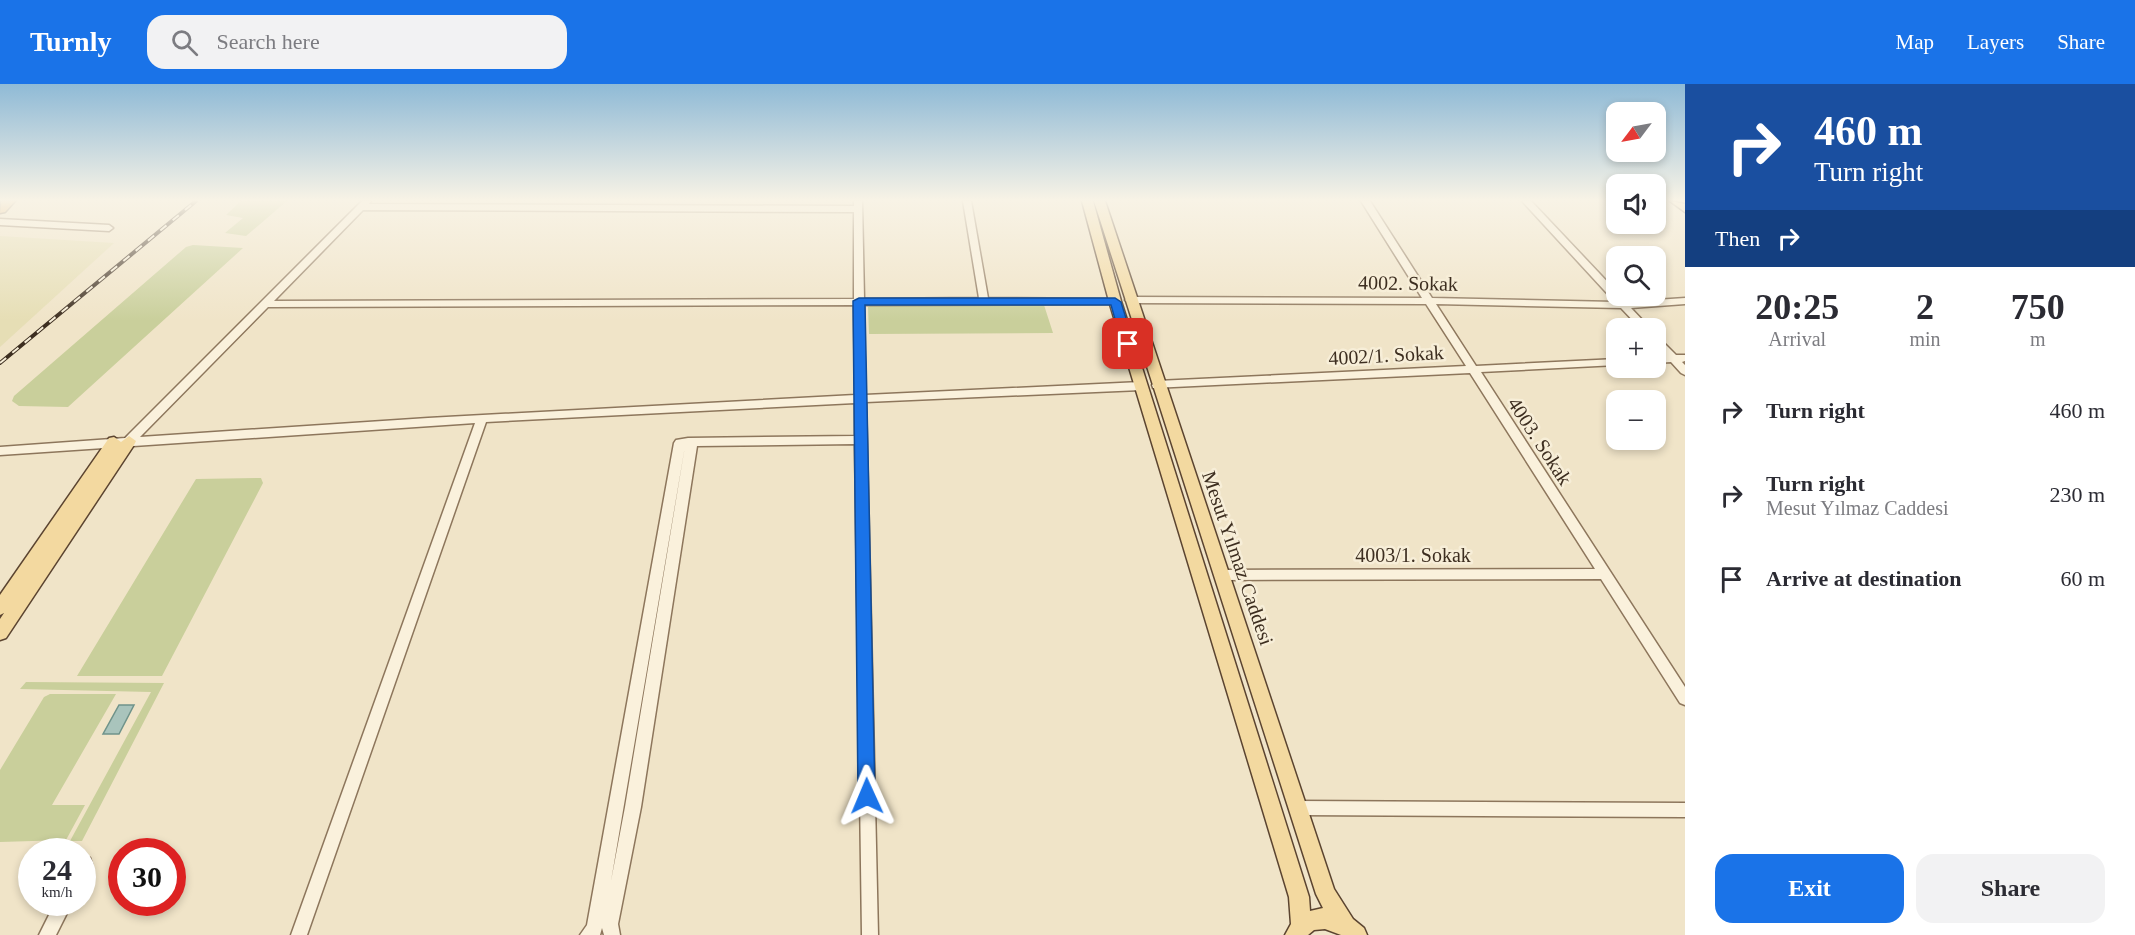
<!DOCTYPE html>
<meta charset="utf-8">
<style>
:root{--surface:#fff;--page:#f2f2f3;--text:#2b2b33;--muted:#7c7c81;--accent:#1a73e8}
body{margin:0;font-family:"Times New Roman",serif;background:var(--page);color:var(--text);height:100vh;display:flex;flex-direction:column;font-size:22px;white-space:nowrap}
*{box-sizing:border-box;margin:0}
p{font-size:20px;color:var(--muted)}
.icon{flex:none;width:33px;height:33px;fill:none;stroke:currentColor;stroke-width:2;stroke-linecap:round;stroke-linejoin:round}
.map{position:relative;flex:1;overflow:hidden}
.drawer{display:flex;flex-direction:column;background:var(--surface);width:450px}
.drawer>*{flex:none}
.guide{background:#1a4fa0;color:#fff;overflow:hidden}
.needle{width:39px;rotate:238deg}
.tools{position:absolute;left:1606px;top:18px;display:grid;gap:12px}
.tools a{display:grid;place-items:center;width:60px;height:60px;border-radius:12px;background:var(--surface);box-shadow:0 3px 9px #0003;font-size:30px}
.speed{position:absolute;left:18px;top:754px;display:flex;gap:12px;font-size:30px;font-weight:700;text-align:center}
.speed>*{display:grid;place-content:center;width:78px;height:78px;border-radius:50%;background:var(--surface);box-shadow:0 3px 9px #0003;line-height:1}
.speed small{font-size:15px;font-weight:400}
.speed .limit{border:9px solid #d22;background:#fff;color:#111}
.pin{position:absolute;display:grid;place-items:center;width:51px;height:51px;color:#fff;margin:-26px;border-radius:12px;box-shadow:0 3px 9px #0006}
.me{position:absolute;width:66px;margin:-33px;rotate:359deg;stroke-linejoin:round;filter:drop-shadow(0 0 4px #0008)}
.turn{display:flex;align-items:center;gap:21px;height:126px;padding:0 30px;font-size:27px}
.turn .icon{width:78px;height:78px;stroke-width:2.5}
.turn b{display:block;font-size:42px;line-height:51px}
.then{display:flex;align-items:center;height:57px;padding:0 30px;background:#0003;gap:12px;font-size:22px}
.eta{display:flex;justify-content:space-evenly;align-items:center;height:102px;text-align:center}
.eta b{font-size:36px;font-weight:600;line-height:42px}
.cta{display:flex;gap:12px;margin-top:auto;padding:12px 30px}
.cta a{flex:1;height:69px;border-radius:18px;background:var(--accent);color:#fff;font-size:24px;font-weight:600;line-height:69px;text-align:center}
.cta a+a{background:var(--page);color:var(--text)}
ul{padding:0;list-style:none}
li{display:flex;align-items:center;gap:18px;height:84px;padding:0 30px}
li div{flex:1}
li b{display:block;font-size:22px}
li em{font-style:normal}
header{display:flex;align-items:center;gap:36px;box-sizing:border-box;height:84px;padding:0 30px;background:var(--accent);color:#fff}
header strong{font-size:28px}
nav{display:flex;gap:33px;margin-inline-start:auto;font-size:21px}
.search{width:420px;height:54px;background:var(--page);display:flex;align-items:center;gap:15px;box-sizing:border-box;padding:0 21px;border-radius:18px;color:var(--muted);font-size:22px}
main{display:flex;flex:1;min-height:0}
.map>svg:first-child{display:block}
.farmland{fill:#e6deb5}
.green{fill:#c9cf9b}
.water{fill:#a9c4bc;stroke:#6f938a;stroke-width:1.5}
.lines{fill:none;stroke-linecap:round;stroke-linejoin:round}
.minor-casing{stroke:#8d765c;stroke-width:3}
.major-casing{stroke:#5b4430;stroke-width:3}
.highway-casing{stroke:#5b4430;stroke-width:3}
.minor{fill:#faf1dc;fill-rule:evenodd}
.major{fill:#f3d9a0;fill-rule:evenodd}
.highway{fill:#e0a458;fill-rule:evenodd}
.rail-casing{stroke:#3d2e20;stroke-width:4}
.rail{stroke:#f7eed8;stroke-width:2;stroke-dasharray:8;stroke-linecap:butt}
.route{fill:#1a73e8;stroke:#114b97;stroke-width:1.5}
.labels{text-anchor:middle;dominant-baseline:central;stroke-width:5;stroke-linejoin:round;paint-order:stroke}
.street-label{font-size:20px;fill:#3d2e20;stroke:#f7eed8}
</style>
<header>
<strong>Turnly</strong>
<div class="search"><svg class="icon" aria-label="search" viewBox="0 0 24 24"><circle cx="10" cy="10" r="6"/><path d="M15 15l6 6"/></svg>Search here</div>
<nav><a>Map</a><a>Layers</a><a>Share</a></nav>
</header>
<main>
<div class="map">
<svg width="1685" height="851" viewBox="0 0 1685 851">
<rect width="100%" height="100%" fill="#f0e4c8"/>
<path class="farmland" d="M0,152L114,159L0,263Z"/>
<path class="green" d="M241,117H287L246,152L225,149L243,134L226,131Z
M193,161L243,164L68,323L19,322L12,317L14,312L186,163Z
M872,221H1044L1053,249L869,250L868,223Z
M261,394L263,399L162,592H77L196,395Z
M26,598L164,599L82,757H70L151,608L20,605Z
M50,610H116L52,721H85L66,756L0,758V686L44,613Z"/>
<path class="water" d="M119,621H134L119,650H103Z"/>
<g class="lines">
<g class="minor-casing">
<path id="minor" d="M362,117H371L369,120L854,122V117H862L864,215L979,214L963,117H971L988,214L1118,215L1120,217L1115,220L864,221L865,311L1141,298L1146,302L1141,306L866,318L878,851H862L855,360L697,362L641,723L618,840L620,851H604L602,844L600,851H580L587,841L674,359L676,356L688,354L855,352V319L486,338L307,851H291L475,339L0,371V363L125,354ZM363,126L854,128V215L274,217ZM854,221L855,311L428,334L140,353L268,223ZM685,362L625,723L611,797Z
M1361,117H1370L1432,214L1615,218L1522,117H1531L1617,208V212H1620L1626,218L1685,214V220L1631,224L1650,244H1640L1621,224L1436,220L1476,282L1617,275V281L1481,288L1685,603V621L1680,619L1601,495L1222,496L1218,495L1216,491L1218,487L1222,486L1595,485L1470,289L1153,304L1152,301L1157,297L1466,282L1426,220L1130,219L1125,216L1130,213L1422,214Z
M0,135L109,141L113,144L109,147L0,141Z
M1656,254L1660,255L1676,271H1685V277L1682,278L1685,281V291L1681,289L1671,278L1656,279V273L1664,272L1656,263Z
M1298,717L1685,719V733L1298,731L1293,729L1290,724L1293,719Z
M84,772L90,774L92,780L88,789L82,791Z
M55,819H72L56,851H39Z"/>
</g>
<g class="major-casing">
<path id="major" d="M1082,117H1093L1121,217L1309,813L1310,827L1323,824L1316,810L1094,117H1105L1334,805L1353,835L1364,844L1367,851H1341L1325,845L1314,846L1308,851H1285L1291,840L1289,813L1109,217Z
M1670,117L1685,120V128Z
M129,352L136,357L134,361L6,554L0,556V535L4,529L0,531V511L109,354L114,353L121,358Z"/>
</g>
<g class="highway-casing">
<path id="highway" d="M15,117L5,128L0,129L1,117Z"/>
</g>
<use href="#minor" class="minor"/>
<use href="#major" class="major"/>
<use href="#highway" class="highway"/>
<g class="rail-casing">
<path id="rail" d="M0,279L196,117"/>
</g>
<use href="#rail" class="rail"/>
</g>
<linearGradient id="sky" x2="0" y2="1"><stop stop-color="#8fbad6"/><stop offset="0.49" stop-color="#f8f3e6"/><stop offset="1" stop-color="#f8f3e6" stop-opacity="0"/></linearGradient>
<rect width="1685" height="237" fill="url(#sky)"/>
<path class="route" d="M859,214H1115L1121,218L1134,260L1128,263L1122,260L1111,221H865L875,712L873,718L867,720L860,718L858,712L853,217Z"/>
<g class="labels">
<g class="street-label">
<text transform="translate(1408 199) rotate(1)">4002. Sokak</text>
<text transform="translate(1386 271) rotate(-3)">4002/1. Sokak</text>
<text transform="translate(1540 357) rotate(57)">4003. Sokak</text>
<text x="1413" y="471">4003/1. Sokak</text>
<text transform="translate(1238 474) rotate(71)">Mesut Yılmaz Caddesi</text>
</g>
</g>
</svg>
<div class="tools">
<a><svg class="needle" viewBox="-14 -14 28 28"><path d="M0-13l5 13h-10z" fill="#e53935"/><path d="M0 13l5-13h-10z" fill="#7c7c81"/></svg></a>
<a><svg class="icon" aria-label="sound" viewBox="0 0 24 24"><path d="M4 9h4l5-4v14l-5-4H4zM17 9q2 3 0 6"/></svg></a>
<a><svg class="icon" aria-label="search" viewBox="0 0 24 24"><circle cx="10" cy="10" r="6"/><path d="M15 15l6 6"/></svg></a>
<a>+</a>
<a>−</a>
</div>
<div class="speed"><div>24<small>km/h</small></div><div class="limit">30</div></div>
<div class="pin" style="left:1128px;top:260px;background:#d93025"><svg class="icon" aria-label="arrive" viewBox="0 0 24 24"><path d="M6 21V4h12l-3 4 3 4H6"/></svg></div>
<svg class="me" style="left:867px;top:712px" viewBox="-20 -20 40 40"><path d="M0-17L14 15 0 8-14 15z" fill="#1a73e8" stroke="#fff" stroke-width="4"/></svg>
</div>
<section class="drawer">
<div class="guide">
<div class="turn"><svg class="icon" aria-label="right" viewBox="0 0 24 24"><path d="M7 20v-9h11M14 6l5 5-5 5"/></svg><div><b>460 m</b>Turn right</div></div>
<div class="then">Then<svg class="icon" aria-label="right" viewBox="0 0 24 24"><path d="M7 20v-9h11M14 6l5 5-5 5"/></svg></div>
</div>
<div class="eta">
<div><b>20:25</b><p>Arrival</p></div>
<div><b>2</b><p>min</p></div>
<div><b>750</b><p>m</p></div>
</div>
<ul>
<li><svg class="icon" aria-label="right" viewBox="0 0 24 24"><path d="M7 20v-9h11M14 6l5 5-5 5"/></svg><div><b>Turn right</b></div><em>460 m</em></li>
<li><svg class="icon" aria-label="right" viewBox="0 0 24 24"><path d="M7 20v-9h11M14 6l5 5-5 5"/></svg><div><b>Turn right</b><p>Mesut Yılmaz Caddesi</p></div><em>230 m</em></li>
<li><svg class="icon" aria-label="arrive" viewBox="0 0 24 24"><path d="M6 21V4h12l-3 4 3 4H6"/></svg><div><b>Arrive at destination</b></div><em>60 m</em></li>
</ul>
<div class="cta"><a>Exit</a><a>Share</a></div>
</section>
</main>
